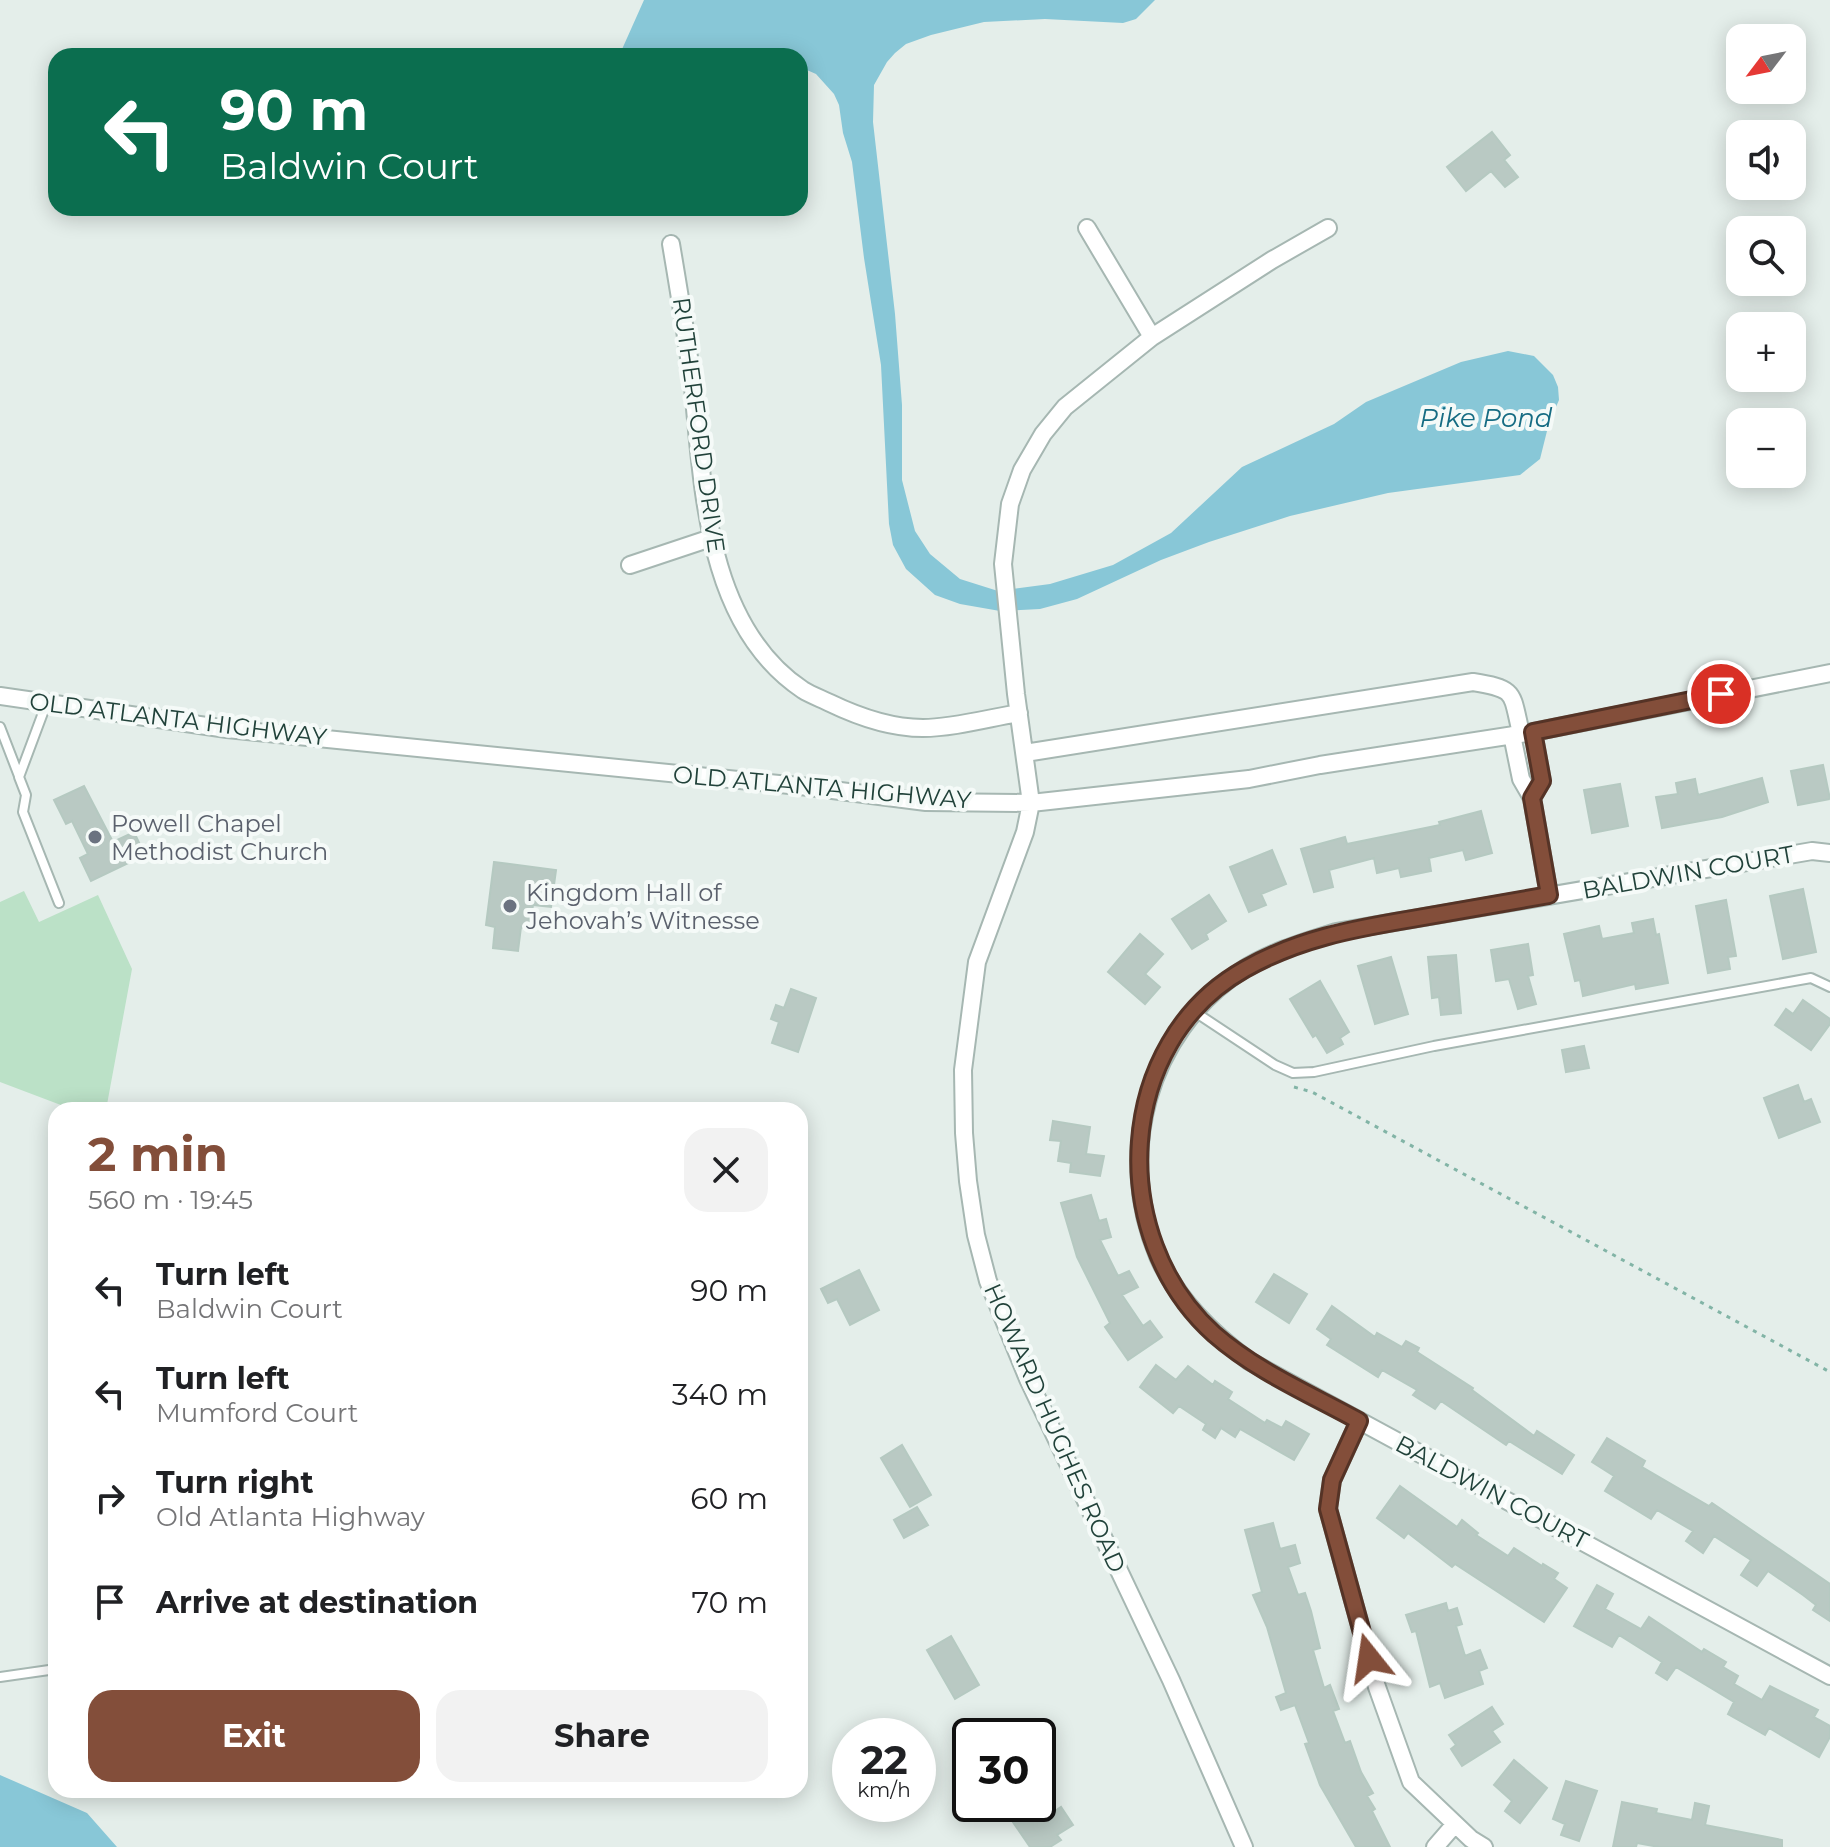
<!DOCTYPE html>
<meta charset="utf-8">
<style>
:root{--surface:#fff;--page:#f2f2f2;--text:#202124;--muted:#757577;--accent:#834e3a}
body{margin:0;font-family:Montserrat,sans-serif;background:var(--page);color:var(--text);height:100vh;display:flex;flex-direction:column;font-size:30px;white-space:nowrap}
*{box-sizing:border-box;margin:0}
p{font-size:26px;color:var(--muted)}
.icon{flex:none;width:44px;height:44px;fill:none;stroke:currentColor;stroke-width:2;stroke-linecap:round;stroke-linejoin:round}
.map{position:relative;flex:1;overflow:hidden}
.side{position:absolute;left:48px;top:1102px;width:760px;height:696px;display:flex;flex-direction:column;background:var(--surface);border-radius:24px;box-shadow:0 4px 20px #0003}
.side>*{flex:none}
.hud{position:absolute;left:48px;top:48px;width:760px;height:168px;border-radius:24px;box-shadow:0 4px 20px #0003;background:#0b6e4f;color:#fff;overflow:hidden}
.needle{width:52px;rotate:238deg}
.buttons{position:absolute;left:1726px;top:24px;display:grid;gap:16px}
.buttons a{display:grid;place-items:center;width:80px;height:80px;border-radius:16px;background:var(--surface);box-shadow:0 4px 20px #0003;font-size:40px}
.speed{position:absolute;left:832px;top:1718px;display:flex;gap:16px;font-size:40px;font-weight:700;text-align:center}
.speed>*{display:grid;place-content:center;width:104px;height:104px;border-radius:50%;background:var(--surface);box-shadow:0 4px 20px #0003;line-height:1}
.speed small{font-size:20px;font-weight:400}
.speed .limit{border:4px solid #111;border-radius:12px;background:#fff;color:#111}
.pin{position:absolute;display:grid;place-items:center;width:68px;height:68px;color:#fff;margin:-34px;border:4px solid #fff;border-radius:50%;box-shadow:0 2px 8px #0007}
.me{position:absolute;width:88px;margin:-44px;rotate:345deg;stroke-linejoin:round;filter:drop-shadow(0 0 6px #0008)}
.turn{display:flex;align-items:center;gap:28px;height:168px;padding:0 40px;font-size:36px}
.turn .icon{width:104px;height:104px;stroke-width:2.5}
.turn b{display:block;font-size:56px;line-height:68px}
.round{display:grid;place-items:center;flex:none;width:84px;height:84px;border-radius:24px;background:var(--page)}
.summary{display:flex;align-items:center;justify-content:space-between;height:136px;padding:0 40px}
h1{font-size:48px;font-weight:700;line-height:60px;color:var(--accent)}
.primary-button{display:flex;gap:16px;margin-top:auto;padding:16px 40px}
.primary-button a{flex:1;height:92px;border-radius:24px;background:var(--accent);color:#fff;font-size:32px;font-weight:700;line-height:92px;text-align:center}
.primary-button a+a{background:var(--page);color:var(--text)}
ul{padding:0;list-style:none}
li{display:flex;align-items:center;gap:24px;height:104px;padding:0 40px}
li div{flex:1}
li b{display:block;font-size:30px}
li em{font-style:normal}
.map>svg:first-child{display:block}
.green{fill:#bbe1c7}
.water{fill:#88c7d7}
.building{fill:#b9c9c3;stroke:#b5c9c1;stroke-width:2}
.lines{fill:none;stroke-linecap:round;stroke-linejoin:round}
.lane-casing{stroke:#a6b7b2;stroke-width:12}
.street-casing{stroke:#a6b7b2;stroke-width:20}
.path{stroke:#82b4a6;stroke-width:3;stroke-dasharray:4 6;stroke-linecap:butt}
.lane{stroke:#fff;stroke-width:8}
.street{stroke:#fff;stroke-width:16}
.route-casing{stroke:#553326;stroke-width:20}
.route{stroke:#834e3a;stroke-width:14}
.worship-dot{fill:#6b7280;stroke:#f5faf8;stroke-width:3}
.labels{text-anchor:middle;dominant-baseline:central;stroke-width:8;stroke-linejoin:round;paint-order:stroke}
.street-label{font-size:24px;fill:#21423a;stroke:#f5faf8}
.worship-label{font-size:24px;fill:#5b616d;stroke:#f5faf8;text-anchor:start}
.water-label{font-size:26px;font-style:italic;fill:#166c83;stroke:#f5faf8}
</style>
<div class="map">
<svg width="1830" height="1847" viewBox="0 0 1830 1847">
<rect width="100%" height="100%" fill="#e4eeea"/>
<path class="green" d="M24,891L39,922L98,895L132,969L106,1110H74L0,1082V902Z"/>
<path class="water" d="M644,0H1155L1136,19L1123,23L1045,19L984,22L931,35L906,44L895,53L887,62L874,85L873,122L895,314L902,405V480L915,531L930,554L960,579L998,591L1050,584L1113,565L1171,533L1242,467L1334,424L1366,402L1461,362L1508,351L1534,356L1553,375L1558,387L1559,400L1549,423L1540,459L1520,475L1388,493L1290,516L1209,542L1161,560L1077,599L1040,609L1000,611L960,604L935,595L906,569L893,545L889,524L881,365L864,258L852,162L843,133L839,105L834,94L816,74L800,67V56H619Z
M0,1775L87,1813L117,1847H0Z"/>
<path class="building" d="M1492,132L1510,155L1504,160L1518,177L1505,187L1491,171L1466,191L1447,167Z
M1823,765L1830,799L1798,805L1791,771Z
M1762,778L1768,802L1722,817L1662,828L1656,797L1678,794L1676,783L1695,779L1698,795Z
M1620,784L1628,826L1592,833L1584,790Z
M84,786L113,842L134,832L145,855L91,881L80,858L88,854L72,821L66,824L54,800Z
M1481,811L1492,853L1466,860L1463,850L1429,858L1431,871L1401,877L1399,868L1377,873L1374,858L1329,870L1333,887L1314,892L1301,849L1345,837L1347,844L1440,825L1439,822Z
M1272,850L1286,884L1261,894L1266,905L1249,912L1230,867Z
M494,862L556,870L551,907L533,905L529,929L521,927L518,951L493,948L495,927L486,925Z
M1803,889L1816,952L1783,959L1770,896Z
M1209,895L1226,921L1206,934L1208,939L1192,949L1172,919Z
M1726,900L1736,956L1728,957L1730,969L1708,973L1696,906Z
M1653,919L1656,935L1659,934L1668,983L1636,989L1635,984L1583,996L1580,980L1575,981L1564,934L1599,926L1602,939L1634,933L1632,923Z
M1140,934L1163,954L1145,974L1160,987L1145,1004L1108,972Z
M1528,944L1533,975L1528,976L1536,1004L1518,1009L1509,979L1496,981L1491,950Z
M1456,955L1461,1013L1441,1015L1439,997L1432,998L1428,957Z
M1391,957L1408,1014L1375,1024L1358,966Z
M1320,981L1349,1032L1340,1038L1343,1044L1327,1053L1316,1035L1313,1037L1290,999Z
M791,989L816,998L798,1052L772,1043L779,1022L771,1019L776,1005L784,1008Z
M1803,1000L1830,1019V1024L1811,1050L1775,1025L1786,1009L1793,1014Z
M1584,1046L1589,1068L1566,1072L1562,1050Z
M1798,1085L1804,1102L1811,1099L1820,1122L1779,1138L1764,1098Z
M1053,1121L1090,1127L1086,1154L1104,1156L1100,1176L1070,1172L1071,1163L1058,1161L1061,1141L1050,1140Z
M1091,1195L1099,1221L1106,1219L1111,1237L1100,1240L1118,1276L1129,1271L1138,1287L1122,1295L1143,1326L1150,1321L1162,1337L1128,1360L1105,1327L1110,1323L1077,1257L1061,1203Z
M859,1270L879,1310L850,1325L837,1299L828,1303L821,1289Z
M1274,1274L1307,1294L1289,1323L1256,1302Z
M1332,1306L1375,1337L1377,1333L1402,1347L1406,1341L1419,1348L1417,1352L1473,1388L1472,1390L1534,1436L1537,1431L1574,1455L1562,1474L1509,1441L1506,1445L1441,1401L1435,1409L1413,1395L1417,1390L1382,1370L1378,1377L1327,1345L1331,1339L1317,1329Z
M1156,1365L1176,1380L1188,1366L1213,1385L1215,1381L1232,1392L1228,1399L1265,1423L1267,1420L1282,1428L1286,1421L1309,1434L1294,1460L1240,1429L1235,1437L1221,1428L1215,1438L1203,1430L1206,1424L1179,1406L1173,1413L1140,1387Z
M1607,1438L1645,1461L1642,1467L1709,1506L1712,1503L1830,1584V1621L1813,1610L1816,1605L1803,1595L1768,1571L1757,1586L1741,1575L1751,1560L1714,1536L1703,1553L1686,1541L1693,1531L1657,1510L1651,1519L1605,1491L1614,1476L1592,1462Z
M902,1445L931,1495L910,1507L881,1458Z
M1400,1486L1457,1527L1462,1520L1478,1533L1476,1535L1508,1556L1514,1548L1542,1566L1543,1564L1558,1573L1554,1579L1567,1588L1544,1622L1455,1564L1452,1567L1408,1533L1404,1538L1377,1518Z
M917,1507L928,1525L904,1538L894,1520Z
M1273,1523L1280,1549L1295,1545L1300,1563L1288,1567L1298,1595L1305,1593L1311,1611L1320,1648L1313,1650L1324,1688L1330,1685L1339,1709L1333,1711L1345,1743L1350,1741L1361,1772L1373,1793L1367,1796L1375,1809L1372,1811L1390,1847H1356L1320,1785L1305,1744L1309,1743L1295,1705L1281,1710L1276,1697L1286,1693L1267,1627L1253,1595L1262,1592L1245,1530Z
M1597,1585L1613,1594L1605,1609L1641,1629L1649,1617L1702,1652L1704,1649L1726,1662L1723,1667L1738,1676L1734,1684L1762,1700L1770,1686L1818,1710L1814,1717L1830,1726V1737L1819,1757L1769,1728L1765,1735L1728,1714L1734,1702L1676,1667L1667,1680L1656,1673L1662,1662L1619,1635L1612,1647L1574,1626Z
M1446,1603L1448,1611L1457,1608L1462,1624L1456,1626L1465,1656L1480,1650L1487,1668L1479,1671L1483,1684L1445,1698L1440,1683L1430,1687L1416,1631L1412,1632L1406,1615Z
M951,1636L979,1685L955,1699L927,1650Z
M1492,1707L1503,1724L1492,1731L1500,1742L1462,1766L1451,1749L1456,1745L1449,1735Z
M1514,1760L1547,1788L1520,1823L1505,1811L1512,1801L1494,1785Z
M1566,1781L1597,1791L1579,1841L1561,1835L1565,1824L1553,1819Z
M1622,1802L1657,1809L1656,1813L1692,1820L1695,1803L1709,1806L1705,1825L1782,1840V1847H1659L1637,1843L1636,1847H1613Z
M1018,1804H1046L1052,1813L1061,1807L1073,1825L1057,1835L1061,1840L1050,1847H1030L1006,1812Z"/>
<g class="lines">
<g class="lane-casing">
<path id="lane" d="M47,702L19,777L26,795L23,812L59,903
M0,727L19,776
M1195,1012L1275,1065L1293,1073L1314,1072L1434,1046L1811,978L1830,987
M0,1677L56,1669"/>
</g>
<g class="street-casing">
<path id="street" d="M1087,228L1152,337
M671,244C679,291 687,339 693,387C703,490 707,626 803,690C811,695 822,699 830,703C859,717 891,728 923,728C953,728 989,718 1019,713
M630,565L711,538
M0,696L227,729L809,787L926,802L1031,803L1249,779L1320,765L1533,732L1830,673
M1512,735L1521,779L1532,798L1549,895
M1025,753L1473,682C1517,689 1511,692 1521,733
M1532,798L1542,781L1533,732
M1830,853L1812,851L1336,932C1304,942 1270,952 1241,971C1147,1033 1115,1154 1158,1256C1177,1300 1212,1333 1249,1361L1830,1676
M1359,1421L1332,1480L1328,1509L1377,1687L1411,1782L1471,1839L1484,1847
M1244,1847L1171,1680L1028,1379L988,1281L976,1235L968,1181L964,1133L963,1070L977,962L1025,832L1031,803L1016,694L1003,564L1010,504L1022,470L1043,434L1065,407L1152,337L1272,260L1328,228
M1435,1847L1455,1824"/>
</g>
<path class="path" d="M1294,1087L1312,1092L1830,1372"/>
<use href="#lane" class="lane"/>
<use href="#street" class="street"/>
</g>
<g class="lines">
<g class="route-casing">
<path id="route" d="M1369,1658L1328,1509L1332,1480L1359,1421C1310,1394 1256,1371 1214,1334C1106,1237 1114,1042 1245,969C1298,939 1352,929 1412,919C1457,911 1503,903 1549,895L1532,798L1542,781L1533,732L1721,694"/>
</g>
<use href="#route" class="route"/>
</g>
<g class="worship-dot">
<circle cx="95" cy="837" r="8"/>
<circle cx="510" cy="906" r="8"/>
</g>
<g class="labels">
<g class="street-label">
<text transform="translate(699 425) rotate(82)">RUTHERFORD DRIVE</text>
<text transform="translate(178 719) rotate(7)">OLD ATLANTA HIGHWAY</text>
<text transform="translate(822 787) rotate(5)">OLD ATLANTA HIGHWAY</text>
<text transform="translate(1688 872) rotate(-10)">BALDWIN COURT</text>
<text transform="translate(1055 1428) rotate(66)">HOWARD HUGHES ROAD</text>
<text transform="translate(1492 1492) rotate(28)">BALDWIN COURT</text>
</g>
<g class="worship-label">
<text x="111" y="823">Powell Chapel<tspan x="111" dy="28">Methodist Church</tspan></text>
<text x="526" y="892">Kingdom Hall of<tspan x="526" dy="28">Jehovah’s Witnesse</tspan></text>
</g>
<g class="water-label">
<text x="1486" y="418">Pike Pond</text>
</g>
</g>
</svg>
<div class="buttons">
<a><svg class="needle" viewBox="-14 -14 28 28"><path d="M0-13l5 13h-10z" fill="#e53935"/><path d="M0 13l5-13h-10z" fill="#757577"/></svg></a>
<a><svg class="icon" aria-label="sound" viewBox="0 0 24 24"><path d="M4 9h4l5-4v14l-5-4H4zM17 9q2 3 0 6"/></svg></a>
<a><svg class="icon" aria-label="search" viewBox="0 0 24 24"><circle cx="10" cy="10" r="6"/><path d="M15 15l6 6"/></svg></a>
<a>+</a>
<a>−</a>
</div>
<div class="speed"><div>22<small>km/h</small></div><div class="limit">30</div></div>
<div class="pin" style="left:1721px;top:694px;background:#d93025"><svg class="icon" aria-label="arrive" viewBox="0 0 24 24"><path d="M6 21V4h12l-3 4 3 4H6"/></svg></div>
<svg class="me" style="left:1369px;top:1658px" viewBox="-20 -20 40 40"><path d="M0-17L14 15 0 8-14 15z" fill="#834e3a" stroke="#fff" stroke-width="4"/></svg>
<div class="hud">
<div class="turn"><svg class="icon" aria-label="left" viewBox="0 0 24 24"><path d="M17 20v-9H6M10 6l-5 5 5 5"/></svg><div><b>90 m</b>Baldwin Court</div></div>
</div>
<section class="side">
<div class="summary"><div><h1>2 min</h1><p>560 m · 19:45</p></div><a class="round"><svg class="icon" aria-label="close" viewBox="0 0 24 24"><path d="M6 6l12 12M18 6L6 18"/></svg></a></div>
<ul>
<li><svg class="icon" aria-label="left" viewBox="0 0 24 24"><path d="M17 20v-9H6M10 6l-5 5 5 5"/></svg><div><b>Turn left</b><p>Baldwin Court</p></div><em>90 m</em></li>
<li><svg class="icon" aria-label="left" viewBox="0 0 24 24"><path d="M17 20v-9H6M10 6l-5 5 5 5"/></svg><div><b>Turn left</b><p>Mumford Court</p></div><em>340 m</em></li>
<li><svg class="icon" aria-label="right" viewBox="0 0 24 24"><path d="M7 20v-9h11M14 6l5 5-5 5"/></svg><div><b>Turn right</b><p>Old Atlanta Highway</p></div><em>60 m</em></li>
<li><svg class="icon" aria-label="arrive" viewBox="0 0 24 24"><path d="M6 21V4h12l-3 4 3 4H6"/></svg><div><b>Arrive at destination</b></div><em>70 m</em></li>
</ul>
<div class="primary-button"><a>Exit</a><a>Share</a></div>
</section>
</div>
